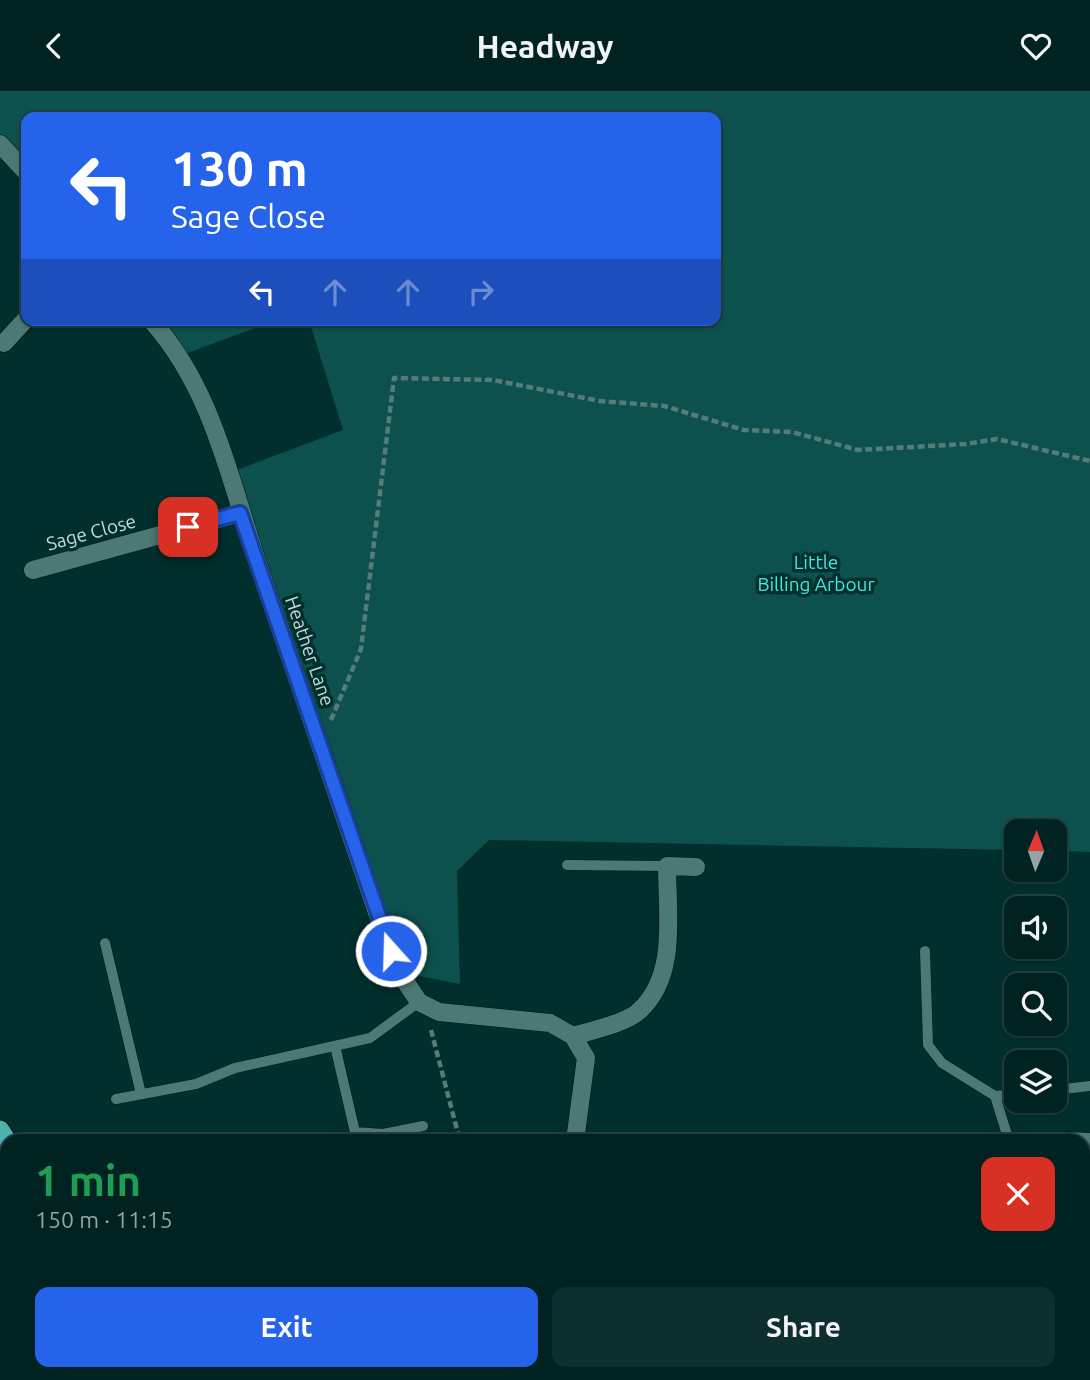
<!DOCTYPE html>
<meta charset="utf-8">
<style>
:root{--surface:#002322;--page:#0e2f2f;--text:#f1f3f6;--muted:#95a4a5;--line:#224040;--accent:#2563eb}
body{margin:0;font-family:Ubuntu,sans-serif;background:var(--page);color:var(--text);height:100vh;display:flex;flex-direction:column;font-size:26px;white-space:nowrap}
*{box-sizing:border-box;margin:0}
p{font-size:23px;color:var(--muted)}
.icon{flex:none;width:38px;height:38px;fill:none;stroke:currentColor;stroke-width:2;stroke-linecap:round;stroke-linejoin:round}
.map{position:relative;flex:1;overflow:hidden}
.details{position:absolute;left:0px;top:1043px;width:1090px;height:247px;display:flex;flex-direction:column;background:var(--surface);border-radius:21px 21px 0 0;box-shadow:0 2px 5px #0004,0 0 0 2px var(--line)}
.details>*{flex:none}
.guide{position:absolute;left:21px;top:21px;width:700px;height:214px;border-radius:14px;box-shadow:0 2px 5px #0004,0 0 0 2px var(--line);background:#2563eb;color:#fff;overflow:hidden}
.needle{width:46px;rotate:2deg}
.fabs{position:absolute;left:1004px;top:728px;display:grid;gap:14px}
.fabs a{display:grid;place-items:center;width:63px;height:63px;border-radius:14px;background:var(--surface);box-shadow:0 2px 5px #0004,0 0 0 2px var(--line);font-size:35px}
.pin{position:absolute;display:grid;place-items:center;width:60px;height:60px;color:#fff;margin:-30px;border-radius:14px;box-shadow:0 4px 10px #0006}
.me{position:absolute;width:77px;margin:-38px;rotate:340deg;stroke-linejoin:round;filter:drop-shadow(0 0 5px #0008)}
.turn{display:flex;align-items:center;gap:24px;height:147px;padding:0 35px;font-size:32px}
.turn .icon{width:91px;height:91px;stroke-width:2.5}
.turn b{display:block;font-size:49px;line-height:60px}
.lanes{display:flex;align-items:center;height:66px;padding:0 35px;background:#0003;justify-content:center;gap:35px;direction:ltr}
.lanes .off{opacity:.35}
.round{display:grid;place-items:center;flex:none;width:74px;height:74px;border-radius:14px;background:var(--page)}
.headline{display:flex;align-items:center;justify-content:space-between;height:119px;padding:0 35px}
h1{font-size:42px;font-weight:600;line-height:52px;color:#1e9e55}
.cta{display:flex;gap:14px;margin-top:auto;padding:14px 35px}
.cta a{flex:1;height:80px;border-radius:14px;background:var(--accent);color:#fff;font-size:28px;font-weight:600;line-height:80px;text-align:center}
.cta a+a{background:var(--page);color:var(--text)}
header{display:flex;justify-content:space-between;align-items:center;height:91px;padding:0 35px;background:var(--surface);font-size:32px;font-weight:600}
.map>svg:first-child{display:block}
.green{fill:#0c514e}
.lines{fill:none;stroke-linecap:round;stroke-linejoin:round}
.service-casing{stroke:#001413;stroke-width:11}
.minor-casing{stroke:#001413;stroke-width:19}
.trunk-casing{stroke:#001413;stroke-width:21}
.path{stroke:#567b79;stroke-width:4.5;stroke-dasharray:7 3.5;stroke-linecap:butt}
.service{stroke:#4c7975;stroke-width:10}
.minor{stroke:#4c7975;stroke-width:18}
.trunk{stroke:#4fb1ac;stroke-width:19}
.route-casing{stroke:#184099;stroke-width:18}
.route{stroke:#2563eb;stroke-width:12}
.labels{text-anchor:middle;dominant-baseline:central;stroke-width:7;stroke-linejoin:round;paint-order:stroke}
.street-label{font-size:19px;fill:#c4dcd9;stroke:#002f2d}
.park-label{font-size:19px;fill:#3bebe2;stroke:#002f2d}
</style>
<header><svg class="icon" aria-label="back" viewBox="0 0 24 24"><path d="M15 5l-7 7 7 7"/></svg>Headway<svg class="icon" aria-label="heart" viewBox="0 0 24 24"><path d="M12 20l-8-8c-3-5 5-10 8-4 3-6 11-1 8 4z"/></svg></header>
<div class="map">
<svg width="1090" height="1289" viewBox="0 0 1090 1289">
<rect width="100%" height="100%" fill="#002f2d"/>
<path class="green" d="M0,0H1090V761L1055,760V740H1017V759L489,749L457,780L460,893L399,881L229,382L343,339L309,229H716V26H26V78L0,51Z
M149,229H277L179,265Z
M0,1074L7,1076V1168L0,1169Z"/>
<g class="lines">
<g class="service-casing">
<path id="service" d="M567,774L667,775
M105,852L141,1003
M925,860L928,954L942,972L995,1005L1009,1050
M335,955L355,1041L383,1043L423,1035
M1055,999L1090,995
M995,1005L1017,1003
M116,1008L196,993L235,977L370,947L419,911"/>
</g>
<g class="minor-casing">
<path id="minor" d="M0,53L26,81
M151,229C213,298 230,390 259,476C300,597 342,718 383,839L399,881L419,911L439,921L550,932L573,945C590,940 627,932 639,920C678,885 667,823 667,775L696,776
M4,252L26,228
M33,479L240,422
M573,945L586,967L575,1050
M1067,1050L1090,1051
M234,1283L236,1289
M455,1283L457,1289
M751,1283L753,1289
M976,1289L979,1288L978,1283"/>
</g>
<g class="trunk-casing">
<path id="trunk" d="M0,1039L7,1050
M0,1186L7,1184
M0,1240L7,1262
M14,1283L16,1289
M57,1283L59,1289"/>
</g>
<path class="path" d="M331,629L361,558L394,287L493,289L600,310L664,315L744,339L792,341L858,359L966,353L997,348L1090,370
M431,939L460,1050
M535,1283L537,1289"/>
<use href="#service" class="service"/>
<use href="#minor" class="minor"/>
<use href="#trunk" class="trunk"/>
</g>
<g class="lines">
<g class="route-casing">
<path id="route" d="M188,436L240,422L391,860"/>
</g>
<use href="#route" class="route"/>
</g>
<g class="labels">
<g class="street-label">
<text transform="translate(91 441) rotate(-15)">Sage Close</text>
<text transform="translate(310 560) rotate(71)">Heather Lane</text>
</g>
<g class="park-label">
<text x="816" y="471">Little<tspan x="816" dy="22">Billing Arbour</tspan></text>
</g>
</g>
</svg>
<div class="fabs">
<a><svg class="needle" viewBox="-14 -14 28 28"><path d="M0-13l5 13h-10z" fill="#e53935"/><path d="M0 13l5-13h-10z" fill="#95a4a5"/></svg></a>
<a><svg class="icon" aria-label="sound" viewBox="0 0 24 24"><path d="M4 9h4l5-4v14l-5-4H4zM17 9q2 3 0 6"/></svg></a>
<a><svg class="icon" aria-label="search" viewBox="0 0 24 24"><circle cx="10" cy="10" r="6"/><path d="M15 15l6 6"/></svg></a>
<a><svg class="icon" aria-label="layers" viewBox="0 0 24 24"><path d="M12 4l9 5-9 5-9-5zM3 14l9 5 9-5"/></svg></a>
</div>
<div class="pin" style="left:188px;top:436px;background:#d93025"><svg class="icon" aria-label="arrive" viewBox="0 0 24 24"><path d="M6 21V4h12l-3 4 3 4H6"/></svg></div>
<svg class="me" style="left:391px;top:860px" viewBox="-20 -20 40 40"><circle r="17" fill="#2563eb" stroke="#fff" stroke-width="3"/><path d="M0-11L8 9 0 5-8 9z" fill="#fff"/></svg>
<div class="guide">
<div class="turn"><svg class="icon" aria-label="left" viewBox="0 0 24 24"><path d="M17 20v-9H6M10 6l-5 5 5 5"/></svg><div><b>130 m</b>Sage Close</div></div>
<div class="lanes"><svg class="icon" aria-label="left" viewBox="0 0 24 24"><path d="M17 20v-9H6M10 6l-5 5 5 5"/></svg><svg class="icon off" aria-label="ahead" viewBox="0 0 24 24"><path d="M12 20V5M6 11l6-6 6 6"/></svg><svg class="icon off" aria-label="ahead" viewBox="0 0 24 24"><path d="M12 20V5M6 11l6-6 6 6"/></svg><svg class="icon off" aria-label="right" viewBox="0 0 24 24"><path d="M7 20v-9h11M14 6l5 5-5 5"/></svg></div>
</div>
<section class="details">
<div class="headline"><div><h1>1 min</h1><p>150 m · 11:15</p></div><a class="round" style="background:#d93025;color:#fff"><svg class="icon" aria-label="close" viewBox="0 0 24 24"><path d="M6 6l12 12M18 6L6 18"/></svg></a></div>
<div class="cta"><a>Exit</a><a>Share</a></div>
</section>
</div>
